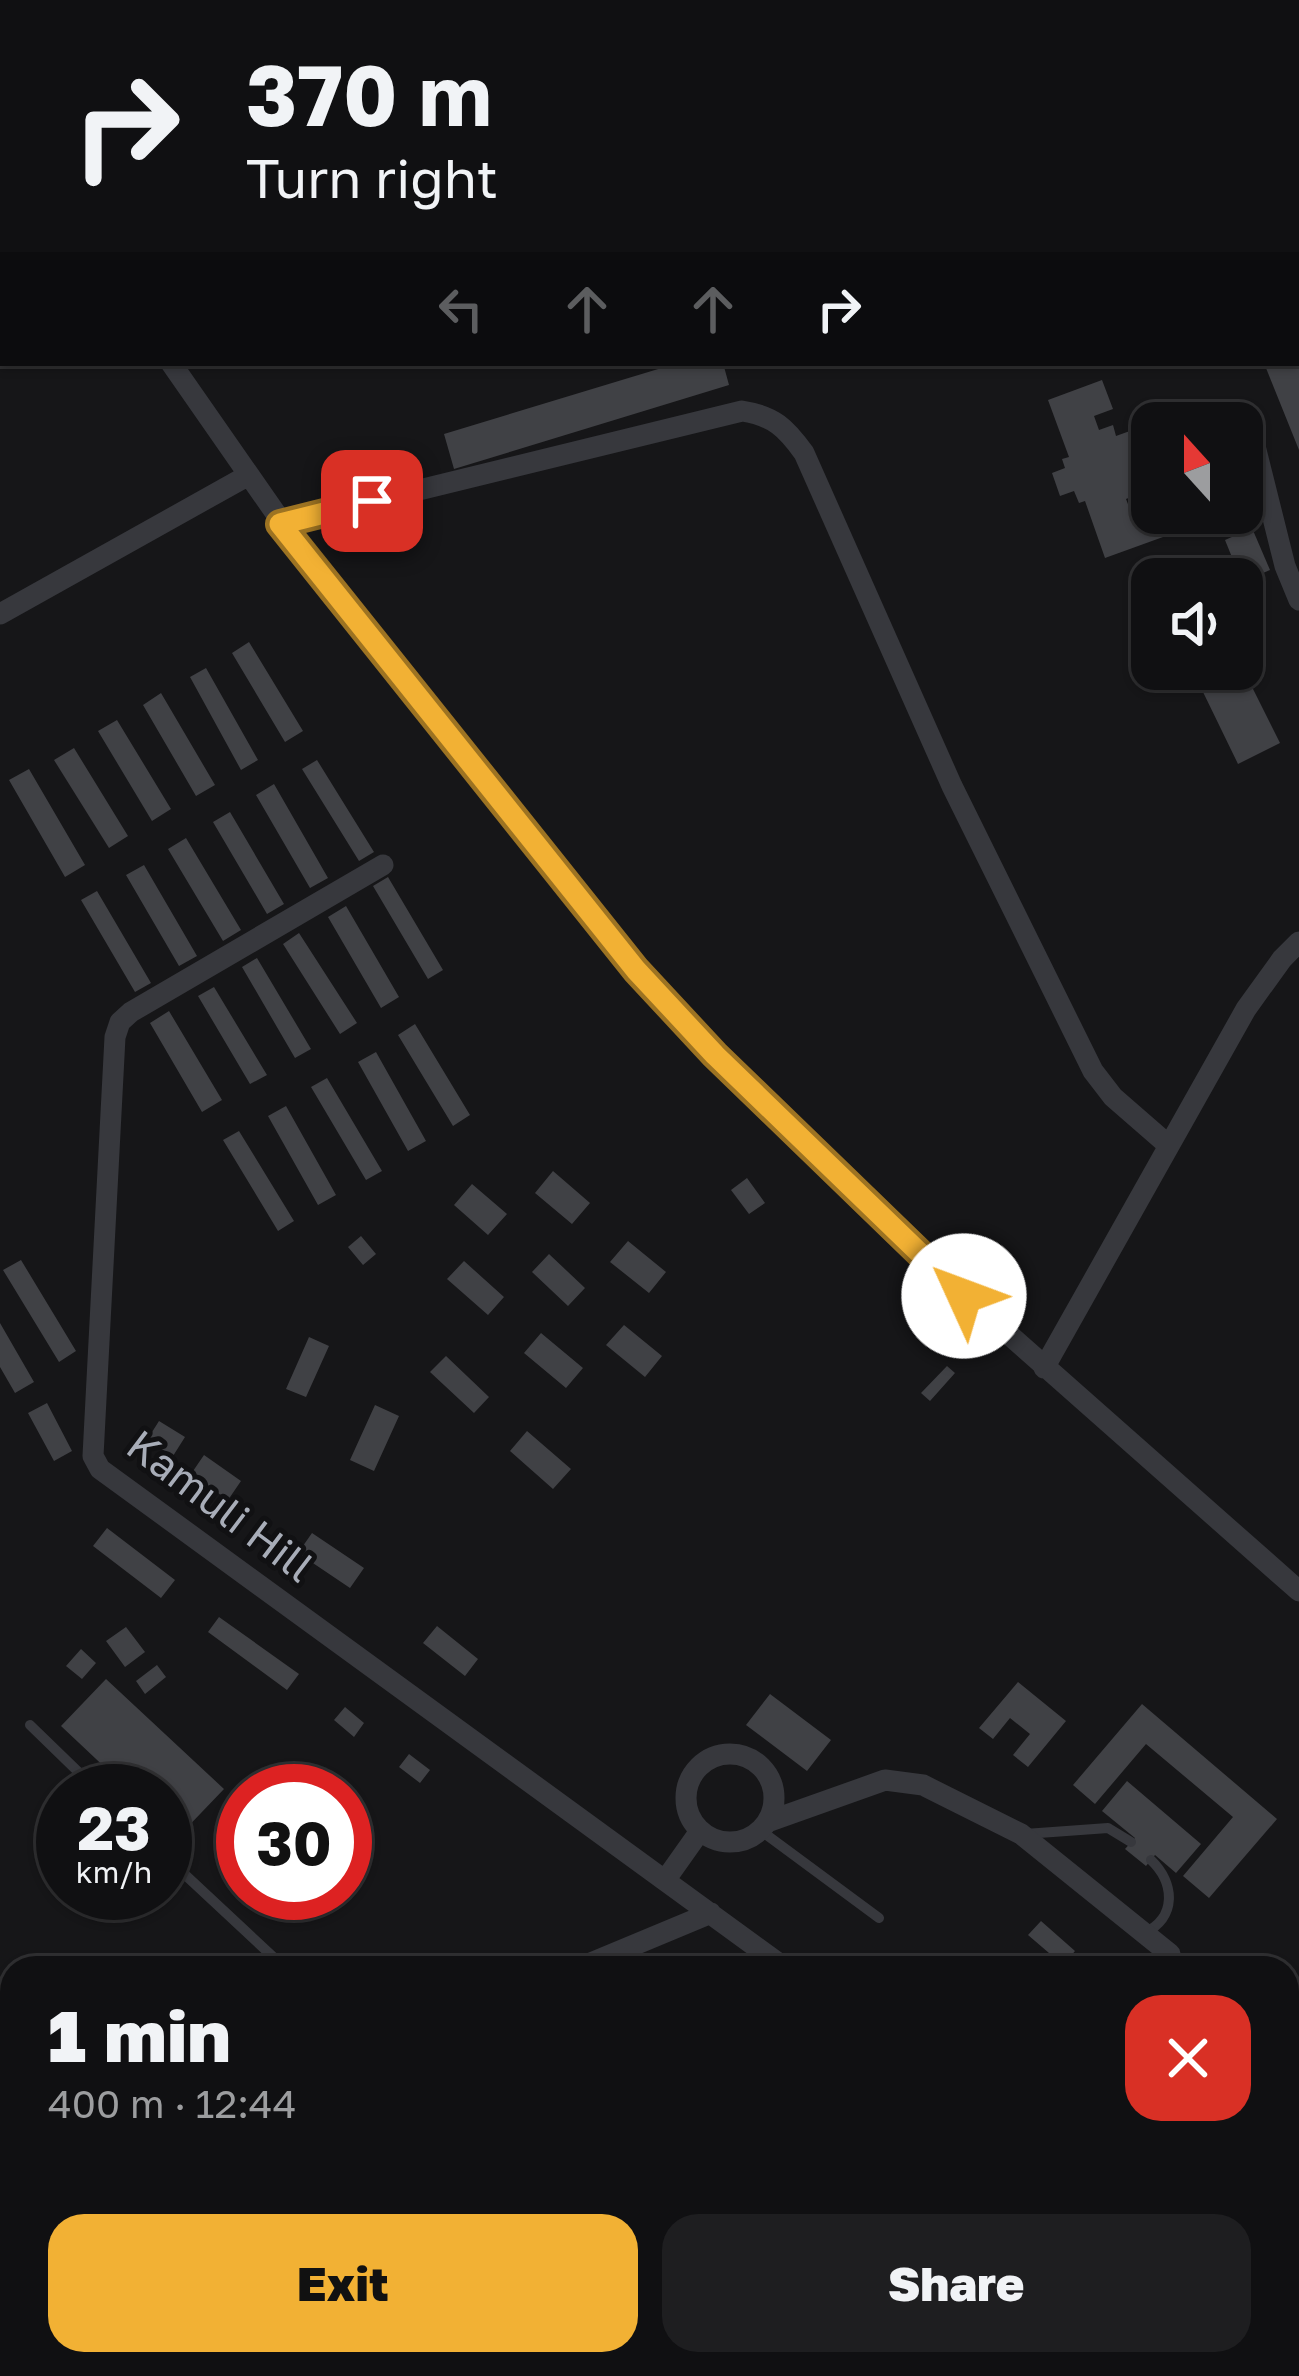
<!DOCTYPE html>
<meta charset="utf-8">
<style>
:root{--surface:#101012;--page:#1e1e20;--text:#f1f3f6;--muted:#9c9d9f;--line:#303032;--accent:#f2b134}
body{margin:0;font-family:"Golos Text",sans-serif;background:var(--page);color:var(--text);height:100vh;display:flex;flex-direction:column;font-size:45px;white-space:nowrap}
*{box-sizing:border-box;margin:0}
p{font-size:39px;color:var(--muted)}
.icon{flex:none;width:66px;height:66px;fill:none;stroke:currentColor;stroke-width:2;stroke-linecap:round;stroke-linejoin:round}
.map{position:relative;flex:1;overflow:hidden}
.side{position:absolute;left:0px;top:1956px;width:1299px;height:420px;display:flex;flex-direction:column;background:var(--surface);border-radius:36px 36px 0 0;box-shadow:0 3px 9px #0004,0 0 0 3px var(--line)}
.side>*{flex:none}
.hud{position:absolute;left:0px;top:0px;width:1299px;height:366px;box-shadow:0 3px 9px #0004,0 0 0 3px var(--line);background:#101012;color:var(--text);overflow:hidden}
.needle{width:78px;rotate:339deg}
.fabs{position:absolute;left:1131px;top:402px;display:grid;gap:24px}
.fabs a{display:grid;place-items:center;width:132px;height:132px;border-radius:24px;background:var(--surface);box-shadow:0 3px 9px #0004,0 0 0 3px var(--line);font-size:60px}
.speed{position:absolute;left:36px;top:1764px;display:flex;gap:24px;font-size:60px;font-weight:700;text-align:center}
.speed>*{display:grid;place-content:center;width:156px;height:156px;border-radius:50%;background:var(--surface);box-shadow:0 3px 9px #0004,0 0 0 3px var(--line);line-height:1}
.speed small{font-size:30px;font-weight:400}
.speed .limit{border:18px solid #d22;background:#fff;color:#111}
.pin{position:absolute;display:grid;place-items:center;width:102px;height:102px;color:#fff;margin:-51px;border-radius:24px;box-shadow:0 6px 18px #0006}
.me{position:absolute;width:132px;margin:-66px;rotate:313deg;stroke-linejoin:round;filter:drop-shadow(0 0 9px #0008)}
.turn{display:flex;align-items:center;gap:42px;height:252px;padding:0 48px;font-size:54px}
.turn .icon{width:156px;height:156px;stroke-width:2.5}
.turn b{display:block;font-size:84px;line-height:102px}
.lanes{display:flex;align-items:center;height:114px;padding:0 48px;background:#0003;justify-content:center;gap:60px;direction:ltr}
.lanes .off{opacity:.35}
.round{display:grid;place-items:center;flex:none;width:126px;height:126px;border-radius:36px;background:var(--page)}
.headline{display:flex;align-items:center;justify-content:space-between;height:204px;padding:0 48px}
h1{font-size:72px;font-weight:800;line-height:90px}
.cta{display:flex;gap:24px;margin-top:auto;padding:24px 48px}
.cta a{flex:1;height:138px;border-radius:36px;background:var(--accent);color:#111;font-size:48px;font-weight:800;line-height:138px;text-align:center}
.cta a+a{background:var(--page);color:var(--text)}
.map>svg:first-child{display:block}
.building{fill:#404145}
.lines{fill:none;stroke-linecap:round;stroke-linejoin:round}
.lane{stroke:#37383d;stroke-width:10}
.street{stroke:#37383d;stroke-width:21}
.route-casing{stroke:#9d7322;stroke-width:30}
.route{stroke:#f2b134;stroke-width:21}
.labels{text-anchor:middle;dominant-baseline:central;stroke-width:10;stroke-linejoin:round;paint-order:stroke}
.street-label{font-size:42px;fill:#a8adb8;stroke:#111113}
</style>
<div class="map">
<svg width="1299" height="2376" viewBox="0 0 1299 2376">
<rect width="100%" height="100%" fill="#161618"/>
<path class="building" d="M678,363H723L729,385L454,469L444,434Z
M1264,363H1299V450Z
M1102,380L1113,409L1094,416L1099,430L1113,425L1116,436L1152,423V474L1134,480L1139,494L1126,499L1131,512L1151,505L1163,537L1105,558L1085,501L1079,503L1074,491L1060,496L1052,473L1065,468L1062,459L1069,457L1048,400Z
M1252,528L1270,570L1242,582L1225,540Z
M249,642L303,731L285,742L232,653Z
M206,668L258,760L241,770L190,677Z
M1244,671L1280,743L1238,764L1203,692Z
M161,693L215,785L196,796L143,705Z
M117,720L171,809L152,821L98,731Z
M74,748L128,836L109,848L54,760Z
M317,760L374,852L359,861L302,769Z
M29,769L85,865L65,877L9,780Z
M274,784L328,878L310,888L256,795Z
M230,812L284,904L267,914L213,822Z
M186,838L241,930L223,941L168,849Z
M144,865L197,956L179,966L126,875Z
M388,877L443,970L428,979L373,886Z
M97,891L151,983L135,992L81,900Z
M346,906L399,997L381,1008L328,917Z
M299,933L357,1023L340,1034L283,944Z
M257,958L311,1049L295,1058L242,967Z
M214,987L267,1075L250,1084L198,996Z
M169,1011L222,1100L202,1112L150,1023Z
M415,1024L470,1115L453,1126L398,1035Z
M376,1052L426,1141L408,1151L358,1062Z
M327,1078L382,1171L366,1180L311,1087Z
M286,1106L336,1195L318,1205L268,1116Z
M239,1131L294,1221L278,1231L223,1140Z
M553,1171L590,1203L572,1224L535,1193Z
M747,1178L765,1203L749,1214L731,1190Z
M472,1184L507,1214L488,1235L454,1205Z
M361,1236L376,1254L363,1265L348,1247Z
M628,1241L666,1272L649,1293L610,1262Z
M549,1254L585,1288L568,1306L532,1272Z
M21,1260L76,1351L59,1362L3,1270Z
M464,1261L504,1297L488,1315L447,1279Z
M0,1323L34,1382L15,1393L0,1367Z
M624,1325L662,1356L645,1377L606,1345Z
M541,1333L583,1368L566,1388L524,1353Z
M309,1337L329,1346L306,1397L286,1389Z
M446,1356L489,1397L474,1413L430,1372Z
M947,1366L955,1373L930,1401L921,1393Z
M47,1403L72,1451L54,1461L28,1413Z
M375,1405L399,1416L374,1471L350,1460Z
M159,1421L185,1437L173,1456L147,1440Z
M527,1431L571,1469L553,1489L510,1451Z
M204,1455L241,1481L228,1500L191,1474Z
M107,1528L175,1580L161,1598L93,1546Z
M312,1533L364,1568L350,1588L298,1553Z
M219,1617L299,1674L287,1690L208,1632Z
M437,1626L478,1659L465,1676L423,1643Z
M126,1627L145,1652L125,1667L106,1641Z
M81,1649L96,1663L82,1679L66,1666Z
M157,1665L166,1677L145,1694L136,1681Z
M106,1679L224,1789L178,1837L165,1824V1791H130L61,1726Z
M1018,1682L1066,1721L1028,1767L1013,1755L1030,1734L1010,1718L993,1739L979,1728Z
M770,1694L831,1740L807,1771L746,1725Z
M1142,1704L1277,1819L1209,1898L1183,1876L1233,1817L1146,1744L1095,1804L1073,1785Z
M345,1707L364,1723L354,1737L334,1720Z
M409,1754L430,1770L420,1783L399,1767Z
M1127,1781L1201,1844L1176,1873L1155,1855L1146,1866L1125,1849L1135,1838L1102,1811Z
M1041,1921L1075,1951L1063,1965L1028,1935Z
M12,2127V2163L0,2168V2132Z
M1287,2277L1299,2287V2341L1287,2331Z
M276,2364H308L323,2376H291Z
M473,2364H498L513,2376H479L469,2368Z
M571,2364H605L617,2373L586,2376Z
M760,2364H793L813,2376H775Z"/>
<g class="lines">
<path class="lane" d="M30,1725L98,1791
M760,1830L879,1918
M1025,1834L1108,1828L1131,1842
M165,1856L285,1968
M1144,1933C1177,1918 1175,1883 1151,1860"/>
<path class="street" d="M0,65L3,71
M171,363L327,587L636,970L715,1055L937,1271L1299,1591
M1250,426L1285,566L1299,600
M280,524L742,411C774,416 786,428 804,453L952,786L1093,1071L1113,1097L1167,1144
M0,614L247,476
M383,865L131,1012L120,1022L115,1037L93,1456L100,1469L785,1968
M1044,1368L1246,1009L1282,959L1299,942
M686 1798a44 44 0 1 1 88 0a44 44 0 1 1-88 0Z
M767,1822L885,1780L923,1785L1021,1834L1170,1954
M666,1879L700,1831
M579,1968L711,1913
M0,2211L12,2206
M843,2364L858,2376
M1272,2364L1285,2376
M135,2376L139,2364"/>
</g>
<g class="lines">
<g class="route-casing">
<path id="route" d="M372,501L280,524L636,970L715,1055L964,1296"/>
</g>
<use href="#route" class="route"/>
</g>
<g class="labels">
<g class="street-label">
<text transform="translate(221 1505) rotate(37)">Kamuli Hill</text>
</g>
</g>
</svg>
<div class="fabs">
<a><svg class="needle" viewBox="-14 -14 28 28"><path d="M0-13l5 13h-10z" fill="#e53935"/><path d="M0 13l5-13h-10z" fill="#9c9d9f"/></svg></a>
<a><svg class="icon" aria-label="sound" viewBox="0 0 24 24"><path d="M4 9h4l5-4v14l-5-4H4zM17 9q2 3 0 6"/></svg></a>
</div>
<div class="speed"><div>23<small>km/h</small></div><div class="limit">30</div></div>
<div class="pin" style="left:372px;top:501px;background:#d93025"><svg class="icon" aria-label="arrive" viewBox="0 0 24 24"><path d="M6 21V4h12l-3 4 3 4H6"/></svg></div>
<svg class="me" style="left:964px;top:1296px" viewBox="-20 -20 40 40"><circle r="19" fill="#fff"/><path d="M0-13L10 11 0 6-10 11z" fill="#f2b134"/></svg>
<div class="hud">
<div class="turn"><svg class="icon" aria-label="right" viewBox="0 0 24 24"><path d="M7 20v-9h11M14 6l5 5-5 5"/></svg><div><b>370 m</b>Turn right</div></div>
<div class="lanes"><svg class="icon off" aria-label="left" viewBox="0 0 24 24"><path d="M17 20v-9H6M10 6l-5 5 5 5"/></svg><svg class="icon off" aria-label="ahead" viewBox="0 0 24 24"><path d="M12 20V5M6 11l6-6 6 6"/></svg><svg class="icon off" aria-label="ahead" viewBox="0 0 24 24"><path d="M12 20V5M6 11l6-6 6 6"/></svg><svg class="icon" aria-label="right" viewBox="0 0 24 24"><path d="M7 20v-9h11M14 6l5 5-5 5"/></svg></div>
</div>
<section class="side">
<div class="headline"><div><h1>1 min</h1><p>400 m · 12:44</p></div><a class="round" style="background:#d93025;color:#fff"><svg class="icon" aria-label="close" viewBox="0 0 24 24"><path d="M6 6l12 12M18 6L6 18"/></svg></a></div>
<div class="cta"><a>Exit</a><a>Share</a></div>
</section>
</div>
